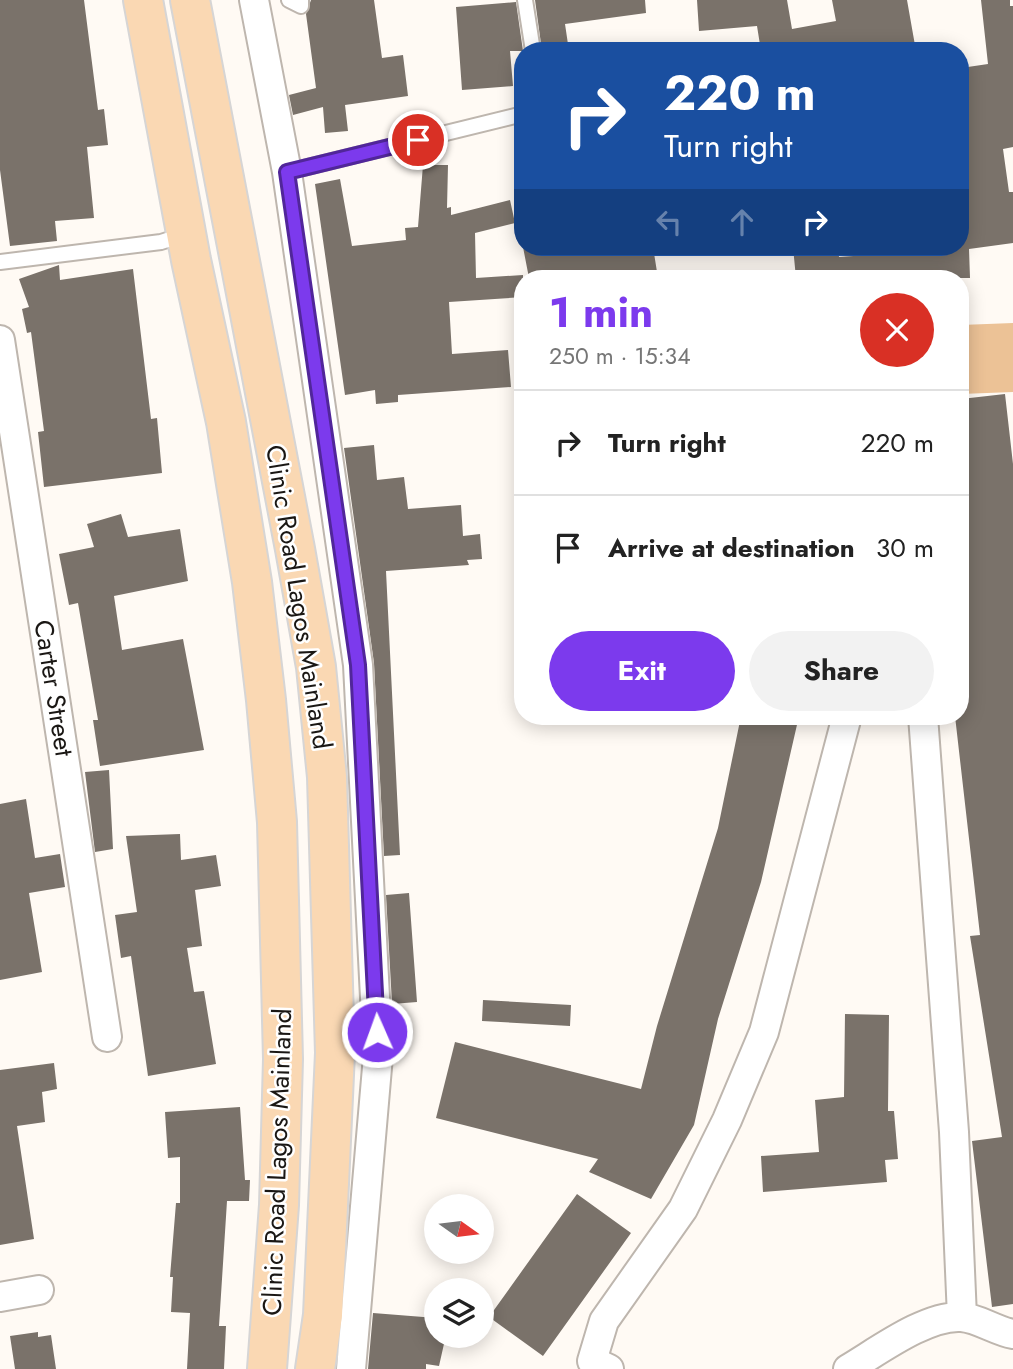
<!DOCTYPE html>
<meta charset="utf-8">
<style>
:root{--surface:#fff;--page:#f2f2f2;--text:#222;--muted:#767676;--line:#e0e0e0;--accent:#7c3aed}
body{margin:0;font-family:Jost,sans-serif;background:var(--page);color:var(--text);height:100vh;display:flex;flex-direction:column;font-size:26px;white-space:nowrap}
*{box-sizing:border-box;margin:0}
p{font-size:23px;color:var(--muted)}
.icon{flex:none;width:38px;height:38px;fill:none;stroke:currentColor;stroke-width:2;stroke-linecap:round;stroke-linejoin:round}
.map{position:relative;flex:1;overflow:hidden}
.side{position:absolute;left:514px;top:270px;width:455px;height:455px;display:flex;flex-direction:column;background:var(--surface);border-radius:28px;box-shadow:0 4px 18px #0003}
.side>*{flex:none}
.banner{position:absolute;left:514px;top:42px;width:455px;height:214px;border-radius:28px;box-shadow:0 4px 18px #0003;background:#1a4fa0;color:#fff;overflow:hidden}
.needle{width:46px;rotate:104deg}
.fabs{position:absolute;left:424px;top:1194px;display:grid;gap:14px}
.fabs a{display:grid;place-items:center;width:70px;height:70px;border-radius:50%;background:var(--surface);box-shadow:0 4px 18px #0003;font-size:35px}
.pin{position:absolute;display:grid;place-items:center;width:60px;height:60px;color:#fff;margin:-30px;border:4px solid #fff;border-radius:50%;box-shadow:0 2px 7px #0007}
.me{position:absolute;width:77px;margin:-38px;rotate:358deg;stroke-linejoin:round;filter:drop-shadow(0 0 5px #0008)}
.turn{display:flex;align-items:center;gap:24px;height:147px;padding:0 35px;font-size:32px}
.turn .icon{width:91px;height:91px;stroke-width:2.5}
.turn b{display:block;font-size:49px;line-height:60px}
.lanes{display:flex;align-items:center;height:66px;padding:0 35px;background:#0003;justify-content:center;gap:35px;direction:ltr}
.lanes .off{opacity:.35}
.round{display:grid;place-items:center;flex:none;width:74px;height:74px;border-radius:37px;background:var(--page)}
.head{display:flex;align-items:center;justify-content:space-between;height:119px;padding:0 35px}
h1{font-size:42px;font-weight:700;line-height:52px;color:var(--accent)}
.action{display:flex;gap:14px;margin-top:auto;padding:14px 35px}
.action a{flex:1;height:80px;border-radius:42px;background:var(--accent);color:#fff;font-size:28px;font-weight:700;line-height:80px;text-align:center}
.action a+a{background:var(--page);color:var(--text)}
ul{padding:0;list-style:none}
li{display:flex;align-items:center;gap:21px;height:105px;padding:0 35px;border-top:2px solid var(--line)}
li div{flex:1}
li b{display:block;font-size:26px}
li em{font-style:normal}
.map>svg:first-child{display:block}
.green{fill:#ecc296}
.building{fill:#7a726a}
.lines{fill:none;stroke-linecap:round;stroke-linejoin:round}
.lane-casing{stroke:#beb6ae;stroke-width:18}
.street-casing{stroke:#beb6ae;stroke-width:32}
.primary-casing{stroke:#d6d5d5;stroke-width:42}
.lane{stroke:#fff;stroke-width:14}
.street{stroke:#fff;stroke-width:28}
.primary{stroke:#fad8b3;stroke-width:38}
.route-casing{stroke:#51269a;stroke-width:18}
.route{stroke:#7c3aed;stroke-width:12}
.labels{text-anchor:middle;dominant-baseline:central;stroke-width:5;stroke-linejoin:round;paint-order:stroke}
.street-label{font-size:26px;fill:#1a1714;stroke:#fff}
</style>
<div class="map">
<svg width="1013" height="1369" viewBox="0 0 1013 1369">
<rect width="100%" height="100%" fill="#fffaf4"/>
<path class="green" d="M1013,323V392L961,394V325Z"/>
<path class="building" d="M0,0H84L98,110L104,109L108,145L87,147L94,218L55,221L57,241L10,246L0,170Z
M311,0H374L382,58L403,55L408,96L345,105L348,131L325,133L323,107L293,115L289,95L316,88L306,14Z
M535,0H645L646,13L565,24L569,51H542Z
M697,0H787L792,29L836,21L832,0H907L916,51H761L757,26L699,31Z
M981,0H1010V6H1013V147L1003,149L1009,192H1013V243L969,249L970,278H796L793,247H838L839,257L911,252V247H961V68L988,64Z
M516,2L523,51H510L513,86L462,90L456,7Z
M423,165H448L447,208L451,207V215L510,200L515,223L475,233L476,278L523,275V297L449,302L452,354L508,350L511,387L398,395V402L376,404L375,390L345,395L315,184L340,179L352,246L406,240L405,228L418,227Z
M523,247H653L658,278H529Z
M59,265L60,280L133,269L151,419L157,418L162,473L44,487L38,432L44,431L31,332L27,333L22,309L29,307L19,279Z
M1005,394L1013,464V1304L992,1307L972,1141L1002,1137L970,936L980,935L955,716H961V399Z
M374,445L377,480L404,477L408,509L461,505L463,536L480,534L482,559L467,560L469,565L386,571L400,855L384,856L374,663L344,448Z
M121,514L128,537L180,529L188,581L114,596L122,650L183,639L204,750L100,766L93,720H98L78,603L69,605L59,554L94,547L87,524Z
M741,716H799L761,882L718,1019L694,1125L651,1199L589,1172L598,1159L436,1118L455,1042L641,1089L657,1026L718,828Z
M109,770L113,849L95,852L85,772Z
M26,799L35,858L60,854L65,887L29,893L42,972L0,980V804Z
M180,834L181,860L216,855L221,886L195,890L202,946L187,948L194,992L204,991L216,1064L148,1076L131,956L121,958L115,915L137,912L126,836Z
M409,893L417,1002L392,1004L386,895Z
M483,1000L571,1005L570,1026L482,1021Z
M845,1014L889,1015L888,1111H894L898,1159L885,1160L887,1182L763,1192L761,1156L819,1152L815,1100L844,1097Z
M54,1063L57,1089L42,1092L45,1122L17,1126L34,1239L0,1245V1070Z
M240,1107L245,1180H250L249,1201H227L219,1326H226L224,1369H187L190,1313L171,1312L173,1277H170L176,1203H180V1157L168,1158L165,1112Z
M577,1194L631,1233L543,1356L489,1317Z
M373,1313L436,1318V1335H446L439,1366L426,1364V1369H368Z
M38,1332V1337L51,1335L56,1369H15L10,1336Z"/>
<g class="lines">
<g class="lane-casing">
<path id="lane" d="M289,0L301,6V0
M525,0L533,51
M287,172L523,114
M0,262L161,242L186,234"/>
</g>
<g class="street-casing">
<path id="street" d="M254,0L287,172L358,665L378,1056L351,1369
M0,340L107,1037
M923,716L954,1132L962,1317
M0,1297L39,1290
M609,1369L592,1361L604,1321L683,1209L727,1120L764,1032L847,716
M848,1369C877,1352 926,1315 961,1317C978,1318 996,1331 1013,1334"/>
</g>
<g class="primary-casing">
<path id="primary" d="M143,0L191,260L226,422L252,582L266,700L277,822L283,1059L279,1205L267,1369
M190,0L295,549L316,667L327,777L335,1053L323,1315L315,1369"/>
</g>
<use href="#lane" class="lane"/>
<use href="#street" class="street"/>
<use href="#primary" class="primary"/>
</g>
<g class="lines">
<g class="route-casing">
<path id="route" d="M377,1032L358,665L287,172L418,140"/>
</g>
<use href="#route" class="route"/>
</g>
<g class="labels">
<g class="street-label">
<text transform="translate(299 597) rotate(81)">Clinic Road Lagos Mainland</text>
<text transform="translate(54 688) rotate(81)">Carter Street</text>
<text transform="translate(277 1162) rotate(-88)">Clinic Road Lagos Mainland</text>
</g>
</g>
</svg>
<div class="fabs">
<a><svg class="needle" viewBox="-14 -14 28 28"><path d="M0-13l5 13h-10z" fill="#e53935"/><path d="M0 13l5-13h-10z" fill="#767676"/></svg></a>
<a><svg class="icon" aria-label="layers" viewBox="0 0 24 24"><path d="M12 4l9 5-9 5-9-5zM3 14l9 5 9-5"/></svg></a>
</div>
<div class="pin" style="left:418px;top:140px;background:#d93025"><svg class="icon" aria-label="arrive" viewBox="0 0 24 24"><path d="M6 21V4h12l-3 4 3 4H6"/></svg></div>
<svg class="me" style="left:377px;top:1032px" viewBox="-20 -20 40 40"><circle r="17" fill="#7c3aed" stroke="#fff" stroke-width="3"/><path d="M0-11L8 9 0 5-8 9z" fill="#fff"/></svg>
<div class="banner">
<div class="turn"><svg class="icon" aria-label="right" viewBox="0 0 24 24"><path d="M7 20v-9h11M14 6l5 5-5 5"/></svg><div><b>220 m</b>Turn right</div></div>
<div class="lanes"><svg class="icon off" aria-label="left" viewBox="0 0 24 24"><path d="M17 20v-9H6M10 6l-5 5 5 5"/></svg><svg class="icon off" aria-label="ahead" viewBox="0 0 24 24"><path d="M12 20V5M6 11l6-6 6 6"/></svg><svg class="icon" aria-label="right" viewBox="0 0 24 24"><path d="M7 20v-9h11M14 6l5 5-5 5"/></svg></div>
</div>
<section class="side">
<div class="head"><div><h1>1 min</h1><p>250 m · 15:34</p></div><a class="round" style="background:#d93025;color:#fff"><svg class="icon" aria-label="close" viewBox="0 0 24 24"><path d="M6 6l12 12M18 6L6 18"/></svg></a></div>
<ul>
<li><svg class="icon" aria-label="right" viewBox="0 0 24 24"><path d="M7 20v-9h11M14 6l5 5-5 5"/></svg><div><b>Turn right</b></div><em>220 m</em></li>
<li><svg class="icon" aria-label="arrive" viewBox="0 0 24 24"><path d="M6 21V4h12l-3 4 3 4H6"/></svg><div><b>Arrive at destination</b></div><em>30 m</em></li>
</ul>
<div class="action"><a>Exit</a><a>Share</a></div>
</section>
</div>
